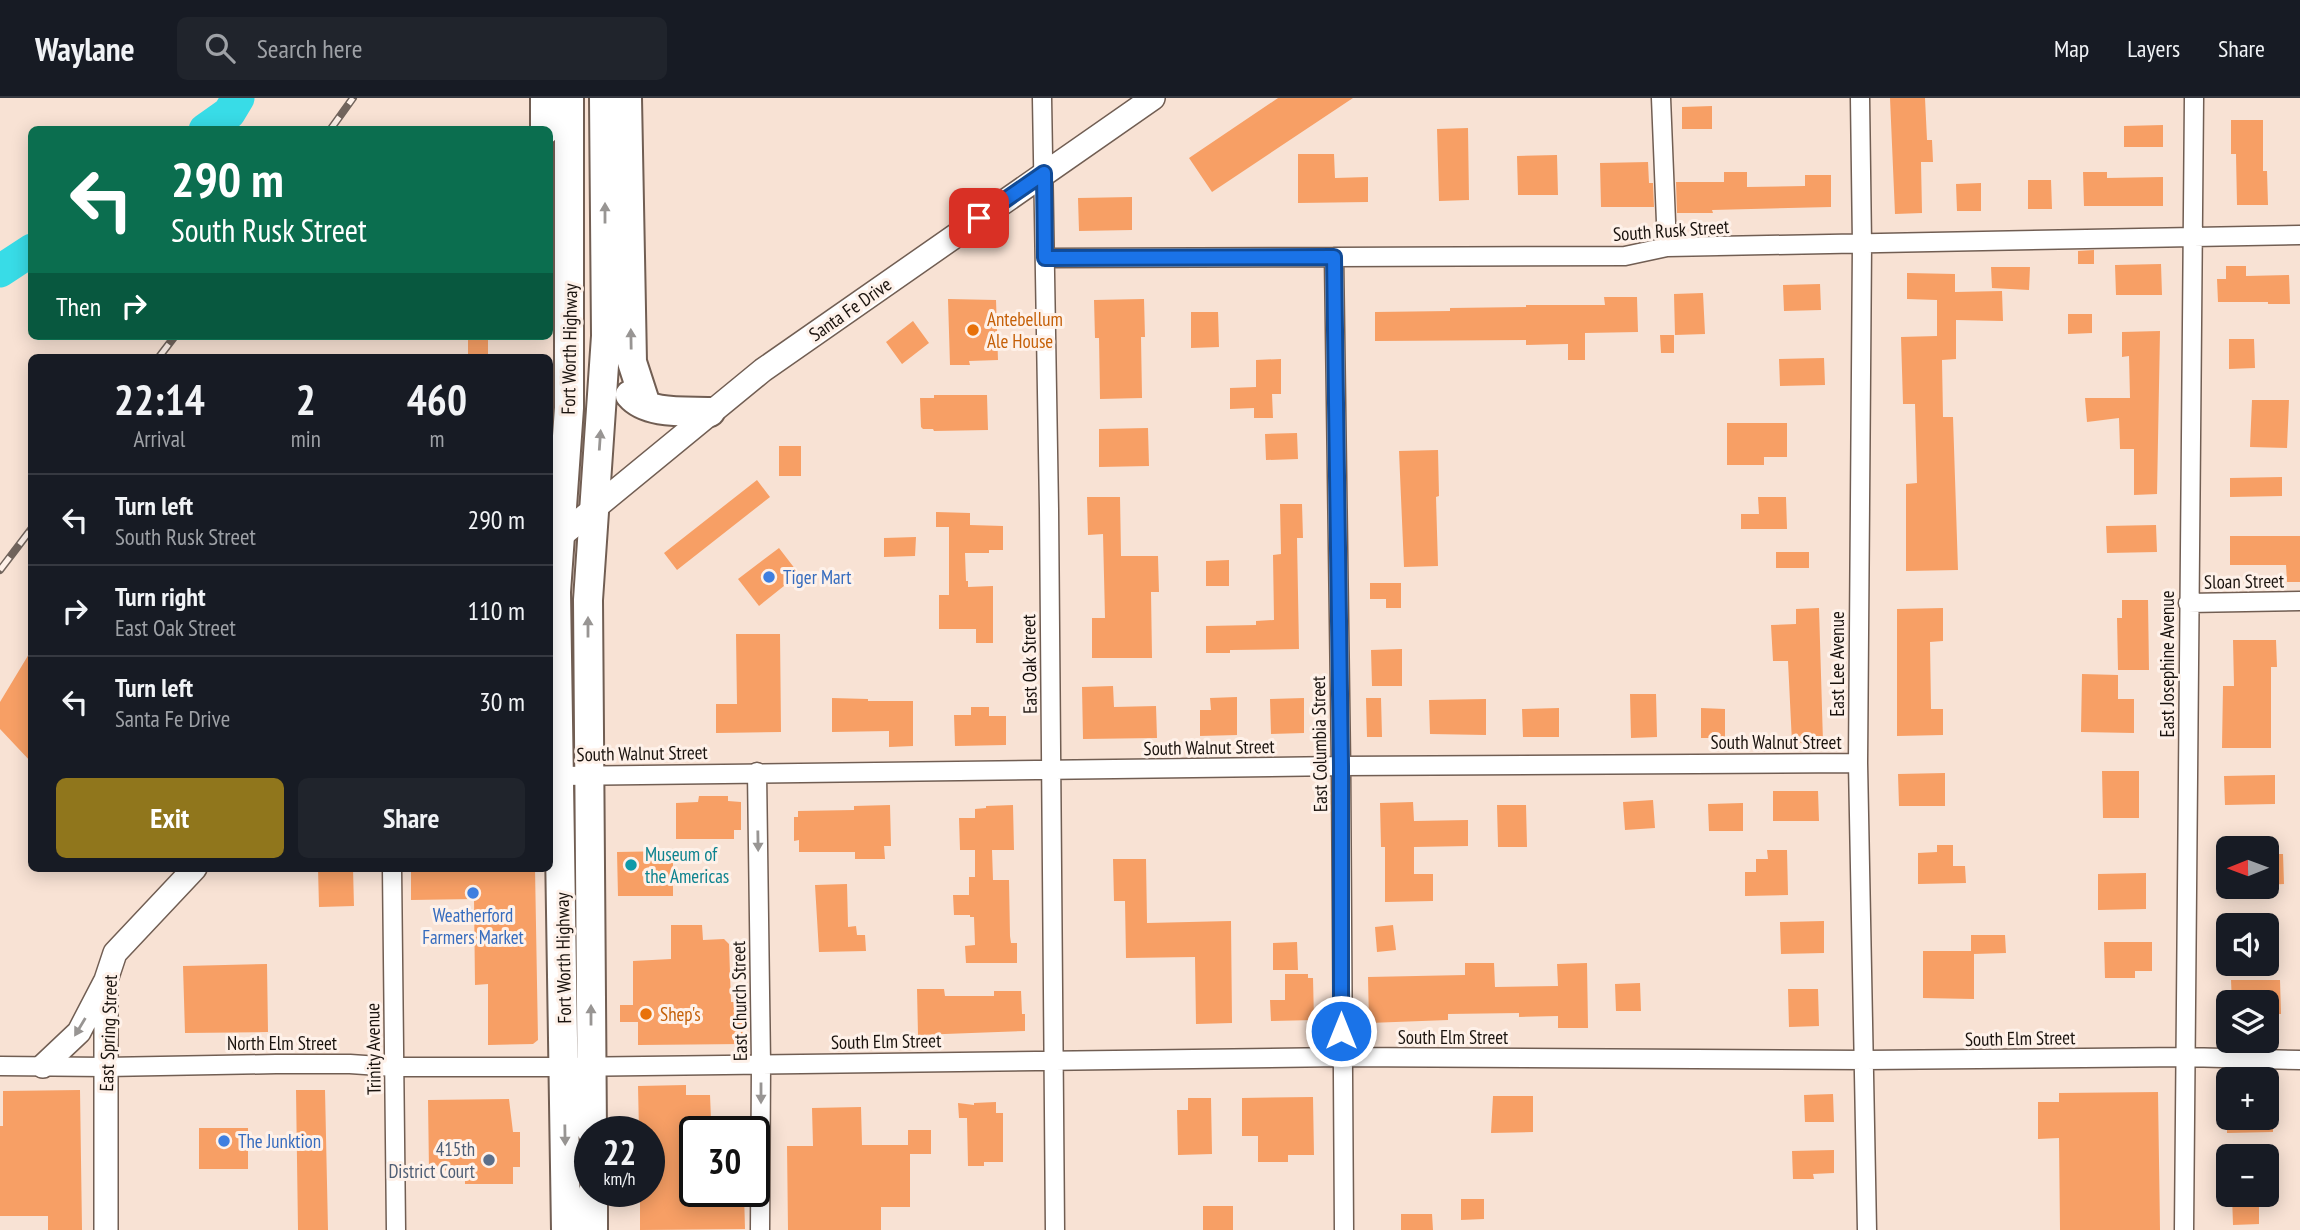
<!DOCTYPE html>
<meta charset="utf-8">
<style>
:root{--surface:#171b24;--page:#20242c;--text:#f1f3f6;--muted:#9ea1a6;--line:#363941;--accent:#90761c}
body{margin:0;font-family:"PT Sans Narrow",sans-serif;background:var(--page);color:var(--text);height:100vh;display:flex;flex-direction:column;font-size:26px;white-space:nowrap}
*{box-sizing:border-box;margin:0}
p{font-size:23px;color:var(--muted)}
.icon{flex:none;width:38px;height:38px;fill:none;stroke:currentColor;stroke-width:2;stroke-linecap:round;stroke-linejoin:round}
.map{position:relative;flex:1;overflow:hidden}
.details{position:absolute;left:28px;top:256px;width:525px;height:518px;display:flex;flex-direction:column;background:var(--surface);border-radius:10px;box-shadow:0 4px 18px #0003}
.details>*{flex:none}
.top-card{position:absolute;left:28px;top:28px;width:525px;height:214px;border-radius:10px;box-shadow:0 4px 18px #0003;background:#0b6e4f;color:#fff;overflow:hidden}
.needle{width:46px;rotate:269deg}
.buttons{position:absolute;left:2216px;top:738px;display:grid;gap:14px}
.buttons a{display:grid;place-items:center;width:63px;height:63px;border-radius:10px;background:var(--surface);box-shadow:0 4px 18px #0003;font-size:35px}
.speed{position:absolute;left:574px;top:1018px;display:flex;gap:14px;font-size:35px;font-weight:700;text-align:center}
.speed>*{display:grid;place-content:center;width:91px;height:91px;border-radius:50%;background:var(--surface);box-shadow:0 4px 18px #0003;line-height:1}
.speed small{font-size:18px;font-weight:400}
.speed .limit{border:4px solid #111;border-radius:10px;background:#fff;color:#111}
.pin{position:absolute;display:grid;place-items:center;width:60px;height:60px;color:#fff;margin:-30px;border-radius:14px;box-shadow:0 4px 10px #0006}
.me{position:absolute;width:77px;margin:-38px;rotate:0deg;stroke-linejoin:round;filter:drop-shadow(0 0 5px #0008)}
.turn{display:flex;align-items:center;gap:24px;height:147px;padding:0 28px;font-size:32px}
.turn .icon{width:91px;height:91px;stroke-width:2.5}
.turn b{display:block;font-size:49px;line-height:60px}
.then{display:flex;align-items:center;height:66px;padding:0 28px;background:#0003;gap:14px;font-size:26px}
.eta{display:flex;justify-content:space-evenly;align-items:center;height:119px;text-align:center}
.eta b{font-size:42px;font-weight:600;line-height:49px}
.button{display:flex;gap:14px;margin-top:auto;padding:14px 28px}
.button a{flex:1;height:80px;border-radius:10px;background:var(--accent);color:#fff;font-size:28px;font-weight:600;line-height:80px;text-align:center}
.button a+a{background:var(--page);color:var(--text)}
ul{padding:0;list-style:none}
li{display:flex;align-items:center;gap:21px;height:91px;padding:0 28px;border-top:2px solid var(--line)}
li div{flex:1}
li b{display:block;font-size:26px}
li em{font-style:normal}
header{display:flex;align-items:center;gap:42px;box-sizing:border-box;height:98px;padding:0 35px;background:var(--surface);border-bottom:2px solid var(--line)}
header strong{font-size:33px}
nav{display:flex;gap:38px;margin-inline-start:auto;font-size:24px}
.search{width:490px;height:63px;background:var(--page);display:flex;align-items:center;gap:18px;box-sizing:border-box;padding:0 24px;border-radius:10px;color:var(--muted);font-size:26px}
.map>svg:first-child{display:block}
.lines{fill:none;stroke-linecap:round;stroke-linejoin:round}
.river{stroke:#38dce7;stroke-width:33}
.building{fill:#f79f65}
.minor-casing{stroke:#715e53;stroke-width:21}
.tertiary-casing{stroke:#715e53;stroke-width:26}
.primary-casing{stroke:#715e53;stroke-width:32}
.minor{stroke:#fff;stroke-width:18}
.tertiary{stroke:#fff;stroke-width:23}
.primary{stroke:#fff;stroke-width:28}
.rail-casing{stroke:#71645c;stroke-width:8}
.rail{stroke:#fef1e9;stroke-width:5;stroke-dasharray:16;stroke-linecap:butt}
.oneway{fill:#989593}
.route-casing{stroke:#114b97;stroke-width:18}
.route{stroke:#1a73e8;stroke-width:12}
.food-dot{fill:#e8710a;stroke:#fef1e9;stroke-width:2.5}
.shop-dot{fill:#3f7fe0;stroke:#fef1e9;stroke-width:2.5}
.culture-dot{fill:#0f9aa8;stroke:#fef1e9;stroke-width:2.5}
.service-dot{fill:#5c6f8a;stroke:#fef1e9;stroke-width:2.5}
.labels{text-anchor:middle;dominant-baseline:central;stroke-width:6;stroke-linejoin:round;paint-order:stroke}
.street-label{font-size:19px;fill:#1a130e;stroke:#fef1e9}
.food-label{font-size:19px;fill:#c56008;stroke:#fef1e9;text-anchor:start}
.shop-label{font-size:19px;fill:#366cbe;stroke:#fef1e9;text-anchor:start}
.culture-label{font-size:19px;fill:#0d838f;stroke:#fef1e9;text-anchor:start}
.service-label{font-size:19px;fill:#4e5e75;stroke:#fef1e9;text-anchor:end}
</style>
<header>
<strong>Waylane</strong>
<div class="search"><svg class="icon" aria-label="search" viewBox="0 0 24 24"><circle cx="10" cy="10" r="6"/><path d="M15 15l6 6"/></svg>Search here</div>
<nav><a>Map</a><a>Layers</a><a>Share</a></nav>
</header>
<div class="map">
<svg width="2300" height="1132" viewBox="0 0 2300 1132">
<rect width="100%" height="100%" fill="#f8e2d4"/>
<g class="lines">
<path class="river" d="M205,32L229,15L238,0
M0,173L32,152"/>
</g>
<path class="building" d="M1278,0H1353L1212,94L1189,60Z
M1890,0H1925L1927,42H1932L1933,64H1921L1922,115L1895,116Z
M1712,8V31H1682V9Z
M2231,22H2263V73H2267L2268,107H2237L2236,56H2231Z
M2163,27V49H2124V28Z
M1468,30L1469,102L1439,103L1437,31Z
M1298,56H1334L1335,80L1368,79V104L1298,105Z
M1557,57L1558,97H1518L1517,58Z
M1648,64L1649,85H1653L1654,109H1601L1600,65Z
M1724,74H1747V89L1805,88V77H1831V109L1712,112L1713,115H1677L1676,84H1724Z
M2083,74H2107V80L2163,79V108H2084Z
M2028,82H2051L2052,111H2028Z
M1981,85V113H1957L1956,86Z
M1132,99V132L1079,133L1078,100Z
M2094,152V166H2078V153Z
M2161,166L2162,197H2116L2115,167Z
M2226,168H2246V178L2289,177L2290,206H2268V204H2218L2217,181H2226Z
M1991,169H2030L2029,192L1992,190Z
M1907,175L1955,176V194L2002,193L2003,223L1956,222V261L1942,262L1943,319H1953L1958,472L1906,473V386L1917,385L1915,306H1903L1901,239L1937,238V202L1907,201Z
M1820,186L1821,212L1784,213L1783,187Z
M1703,195L1705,236L1675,237L1674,196Z
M1604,199H1637L1638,234L1585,235V262H1568V246L1526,247V242L1375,243V214L1450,213V210L1526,209V207H1605Z
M948,201L996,202L998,262L969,263L970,267H950Z
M1144,201L1145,239H1141L1142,300L1100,301L1099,240H1095L1094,202Z
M1191,214H1218L1219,249L1191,250Z
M2068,216H2092V235L2068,236Z
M913,223L929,245L902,266L886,244Z
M2160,233L2157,396L2134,397V351H2120L2119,320L2087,324L2085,300H2130L2129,258L2122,259V234Z
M1660,237H1674V255H1661Z
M468,238H488V259H468Z
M2229,241H2254L2255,270L2229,271Z
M1824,260L1825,287L1780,288L1779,261Z
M1281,261V296H1272L1273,320H1254V310L1230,311V290L1256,289V262Z
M934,297H987L988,332L934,333L933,331H923L921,329L920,300H934Z
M2252,302H2289L2287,350L2250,349Z
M1727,325H1787V359H1764V367H1727Z
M1148,330L1149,368L1099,369V331Z
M1297,335L1298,361L1266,362L1265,336Z
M779,348H801V378H779Z
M1438,352L1439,398L1436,399L1438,468L1404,469L1399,353Z
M2282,379V398L2230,399V380Z
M757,382L770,399L677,472L664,455Z
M1087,399H1120L1121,458H1158L1159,494H1151L1152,560H1092V520H1105L1103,436L1088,437Z
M1758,399H1786L1787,431H1741V416H1759Z
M1280,406H1302L1303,440H1297L1299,551L1230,552V555H1206V528L1256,527V523L1274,522L1273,457L1281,456Z
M936,414L970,415V427L1003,428V452H989V455H965L966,483H968V489L993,488V545H976V531H939V497H949V429H936Z
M2156,427L2157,454L2107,455L2106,428Z
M2230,438H2300V484H2287L2286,467H2230Z
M916,439L915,458L884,459V440Z
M779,450L799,476L759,508L738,481Z
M1776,454H1809V470H1776Z
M1229,462V488H1206V463Z
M1370,485H1401V510H1386V501H1370Z
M2122,502H2148L2149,572H2118L2117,520H2122Z
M1819,510L1823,644L1792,645L1788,563H1773L1771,527L1796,526V511Z
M1943,510V543L1930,544L1931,611H1943V637L1897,638V511Z
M736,536H780L781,634L716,635V606H737Z
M2233,542H2276L2277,569H2271V650H2222L2223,588H2234Z
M32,551V665L0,631V604Z
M1402,551V588H1372L1371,552Z
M2082,576L2118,577V601H2134V635L2081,634Z
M1113,588L1114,609L1156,608L1157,640L1083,641L1082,589Z
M1630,596H1656L1657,639L1631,640Z
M1237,599V637L1200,638V612H1211L1210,600Z
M832,600L868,601V603H913V648L889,649V633L832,634Z
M1304,600V635L1271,636L1270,601Z
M1366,600H1381L1382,639H1367Z
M1486,601V637L1430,636L1429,602Z
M971,609H989V618H1006V647L955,648L954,617H971Z
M1559,610V639H1523L1522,611Z
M1701,610L1725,611V640H1701Z
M2102,673H2139V720H2103Z
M1945,675V708H1899L1898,676Z
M2275,677V706L2225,707L2224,678Z
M1773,693H1818L1819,723H1773Z
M699,698H728V703L741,704V732H734V741H676V705L698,704Z
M1653,702L1655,730L1625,732L1623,704Z
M1413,704L1414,723L1468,722V748L1414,749V776H1433V803L1385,804V749H1381L1380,705Z
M1743,705V733H1709L1708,706Z
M890,707L891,748H884L885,761H855V754H799V742L794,743V719H798V713L854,712V708Z
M1013,707L1014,752H992L993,782H1009L1010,838L1011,845H1017V865H966L965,848L975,847L974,819H970V817H954L953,797H969V779H975V752H960L959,720H975V711L986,710V708Z
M1497,707H1526L1527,749H1498Z
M1937,747H1953V768H1965L1966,785L1918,786V755L1937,754Z
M1767,752H1787L1788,797L1745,798V774H1756V761H1768Z
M673,753V798H618L617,754Z
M2266,756H2283L2284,786L2266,787Z
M1113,761H1146L1147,825L1231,823L1232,925L1196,926L1195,859L1126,860L1125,803H1114Z
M318,770H353L354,808L319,809Z
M411,770H535L538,942L533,946L488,947V886L475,887L474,801L411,802Z
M2146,775V811L2098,812V776Z
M847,786L848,829L856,828L857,837H865L866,853L819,854L815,787Z
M1824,823V855L1781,856L1780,824Z
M671,827H702L703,842L724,841L729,846L731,904H742L743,946L638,947V924H620V907H633V863L671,861Z
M1393,827L1396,852L1377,854L1375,829Z
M1971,837H2005L2006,855L1974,856V901L1923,900V853H1971Z
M1297,844L1298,872H1273V845Z
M2104,844H2152V873H2135V880H2105Z
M1465,865H1494L1495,889L1558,888L1557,866L1587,865L1588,930H1558V918L1519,919V915L1448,916V922L1369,925L1368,879L1465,877Z
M267,866L268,934L185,935L183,868Z
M1285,876H1308V880H1313L1314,922L1271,923L1270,902H1285Z
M2231,882H2280L2281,916H2266V905H2232Z
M1640,885L1641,913H1616L1615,886Z
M917,891H944L945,898H994V893H1021L1022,916H1025V933L918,937Z
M1788,891H1818L1819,928L1789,929Z
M686,987V997H710L711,1021H687L688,1089L695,1088V1094H744L745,1131L640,1132V1094H649V1034H639L638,988Z
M80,992L82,1132H48V1118H0V1028H3V993Z
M296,992H325L328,1132H298Z
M2158,994L2160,1132H2060L2059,1040L2038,1041V1004H2059V995Z
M1833,996L1834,1024H1805L1804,997Z
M1493,998H1533V1034L1491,1035Z
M1313,999L1314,1057H1288V1064H1258V1038H1242V1000Z
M1188,1000H1211L1212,1056L1178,1057L1177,1012H1188Z
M509,1001L513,1034H520V1069H513V1086H465V1072L429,1073L428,1002Z
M996,1004V1015H1003V1064H984V1068H968L967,1020H959L958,1005L974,1007V1005Z
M861,1009L862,1047H908V1032H931V1056H910V1109H881V1132H788L787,1048H813L812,1010Z
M2227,1020H2273V1034L2227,1035Z
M199,1030H248V1071H199Z
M1834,1052V1075L1813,1076L1814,1081H1793L1792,1053Z
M2232,1097H2259V1126L2233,1127Z
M1461,1101H1484V1121L1461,1122Z
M1203,1108H1233V1132H1203Z
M1401,1116H1432L1433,1132H1401Z"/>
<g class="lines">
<g class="minor-casing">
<path id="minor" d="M1042,0L1049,411L1055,1132
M1661,0L1667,149
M1860,0L1862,146L1858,665L1867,1132
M1334,159L1341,668L1344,1132
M1046,160L1625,158L1667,149L2300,137
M2188,505L2300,503
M757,674L761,966L760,1132
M560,678L1341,668L1858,665
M392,770L396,1132
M0,968L106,969L276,966H350L394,969H564L1341,959L1865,962L2185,959L2300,962
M2184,1132L2194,0"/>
</g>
<g class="tertiary-casing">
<path id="tertiary" d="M551,446L763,272L1153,0
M43,968L79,934L105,884
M106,1132V882L115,855L195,770"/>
</g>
<g class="primary-casing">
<path id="primary" d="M545,0V32
M627,0L632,264L646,307
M630,297C647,317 686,313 710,314
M592,1034L588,502L606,238L604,0
M593,1094V1132
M566,1132L556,494L569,310V0"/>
</g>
<use href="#minor" class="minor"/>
<use href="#tertiary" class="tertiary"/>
<use href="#primary" class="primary"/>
<g class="rail-casing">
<path id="rail" d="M330,32L353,0
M159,259L175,238
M0,472L32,430"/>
</g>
<use href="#rail" class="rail"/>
</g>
<defs><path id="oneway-solid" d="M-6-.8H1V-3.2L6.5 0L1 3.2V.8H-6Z" transform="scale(1.75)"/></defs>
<g class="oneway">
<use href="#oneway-solid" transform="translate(605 115) rotate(-90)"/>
<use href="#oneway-solid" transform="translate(631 241) rotate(-91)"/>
<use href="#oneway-solid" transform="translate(600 342) rotate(-86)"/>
<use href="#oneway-solid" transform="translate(588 529) rotate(-90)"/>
<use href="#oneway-solid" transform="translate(758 743) rotate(89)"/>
<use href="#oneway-solid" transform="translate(591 917) rotate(-90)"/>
<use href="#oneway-solid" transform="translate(80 929) rotate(121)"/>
<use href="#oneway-solid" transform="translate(761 995) rotate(90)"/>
<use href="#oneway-solid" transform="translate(565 1037) rotate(89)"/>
</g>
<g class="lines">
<g class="route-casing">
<path id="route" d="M979,120L1044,75L1045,160L1334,159L1341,668V933"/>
</g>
<use href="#route" class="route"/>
</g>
<g class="food-dot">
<circle cx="973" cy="232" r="7"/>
<circle cx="646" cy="916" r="7"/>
</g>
<g class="shop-dot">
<circle cx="769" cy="479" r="7"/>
<circle cx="473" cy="795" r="7"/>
<circle cx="224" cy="1043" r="7"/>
</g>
<circle class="culture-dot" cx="631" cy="767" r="7"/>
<circle class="service-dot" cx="489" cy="1062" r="7"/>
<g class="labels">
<g class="street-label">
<text transform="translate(1671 132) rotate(-4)">South Rusk Street</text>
<text transform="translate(850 211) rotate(-35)">Santa Fe Drive</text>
<text transform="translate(569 251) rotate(-89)">Fort Worth Highway</text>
<text transform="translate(2244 483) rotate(-1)">Sloan Street</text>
<text transform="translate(1029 566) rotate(-91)">East Oak Street</text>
<text transform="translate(1837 566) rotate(-90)">East Lee Avenue</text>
<text transform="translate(2167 566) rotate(-90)">East Josephine Avenue</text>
<text x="1776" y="644">South Walnut Street</text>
<text transform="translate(1319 646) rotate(-91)">East Columbia Street</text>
<text transform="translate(1209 649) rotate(-1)">South Walnut Street</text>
<text transform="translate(642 655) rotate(-1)">South Walnut Street</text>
<text transform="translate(563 860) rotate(-91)">Fort Worth Highway</text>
<text transform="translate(739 903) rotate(-91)">East Church Street</text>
<text transform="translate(108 935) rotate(-88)">East Spring Street</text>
<text x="1453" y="939">South Elm Street</text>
<text transform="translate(2020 940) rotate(-1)">South Elm Street</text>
<text transform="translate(886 943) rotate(-1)">South Elm Street</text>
<text x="282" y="945">North Elm Street</text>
<text transform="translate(373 951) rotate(-91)">Trinity Avenue</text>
</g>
<g class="food-label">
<text x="987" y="221">Antebellum<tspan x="987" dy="22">Ale House</tspan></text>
<text x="660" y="916">Shep's</text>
</g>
<g class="shop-label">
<text x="783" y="479">Tiger Mart</text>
<text x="473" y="817" text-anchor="middle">Weatherford<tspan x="473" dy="22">Farmers Market</tspan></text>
<text x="238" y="1043">The Junktion</text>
</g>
<g class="culture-label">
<text x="645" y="756">Museum of<tspan x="645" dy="22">the Americas</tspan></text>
</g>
<g class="service-label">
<text x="475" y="1051">415th<tspan x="475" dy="22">District Court</tspan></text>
</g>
</g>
</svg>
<div class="buttons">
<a><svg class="needle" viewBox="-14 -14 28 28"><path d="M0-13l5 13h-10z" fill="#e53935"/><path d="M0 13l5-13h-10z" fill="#9ea1a6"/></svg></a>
<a><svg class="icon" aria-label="sound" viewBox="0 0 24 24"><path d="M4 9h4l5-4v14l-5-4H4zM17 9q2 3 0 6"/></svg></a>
<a><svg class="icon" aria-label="layers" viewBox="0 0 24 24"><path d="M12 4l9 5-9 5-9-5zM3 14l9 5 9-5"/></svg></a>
<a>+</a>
<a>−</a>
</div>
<div class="speed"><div>22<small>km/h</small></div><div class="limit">30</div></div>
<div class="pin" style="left:979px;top:120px;background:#d93025"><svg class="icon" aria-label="arrive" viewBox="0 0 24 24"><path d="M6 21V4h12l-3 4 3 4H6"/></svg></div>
<svg class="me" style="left:1341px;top:933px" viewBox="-20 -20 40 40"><circle r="17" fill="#1a73e8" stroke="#fff" stroke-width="3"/><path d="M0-11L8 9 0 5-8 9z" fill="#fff"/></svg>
<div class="top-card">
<div class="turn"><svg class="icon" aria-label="left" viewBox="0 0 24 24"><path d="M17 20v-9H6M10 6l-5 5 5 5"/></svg><div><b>290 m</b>South Rusk Street</div></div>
<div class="then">Then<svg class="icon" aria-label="right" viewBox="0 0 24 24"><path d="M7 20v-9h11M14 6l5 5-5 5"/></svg></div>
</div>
<section class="details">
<div class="eta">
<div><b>22:14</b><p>Arrival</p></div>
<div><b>2</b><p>min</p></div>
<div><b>460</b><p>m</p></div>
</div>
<ul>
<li><svg class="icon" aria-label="left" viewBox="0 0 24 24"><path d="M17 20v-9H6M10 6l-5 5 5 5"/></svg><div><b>Turn left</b><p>South Rusk Street</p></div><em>290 m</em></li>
<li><svg class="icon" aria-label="right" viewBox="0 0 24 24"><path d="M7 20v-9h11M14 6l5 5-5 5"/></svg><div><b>Turn right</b><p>East Oak Street</p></div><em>110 m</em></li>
<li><svg class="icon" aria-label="left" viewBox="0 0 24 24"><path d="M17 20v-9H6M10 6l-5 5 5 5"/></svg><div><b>Turn left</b><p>Santa Fe Drive</p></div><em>30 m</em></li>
</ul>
<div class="button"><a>Exit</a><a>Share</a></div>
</section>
</div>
